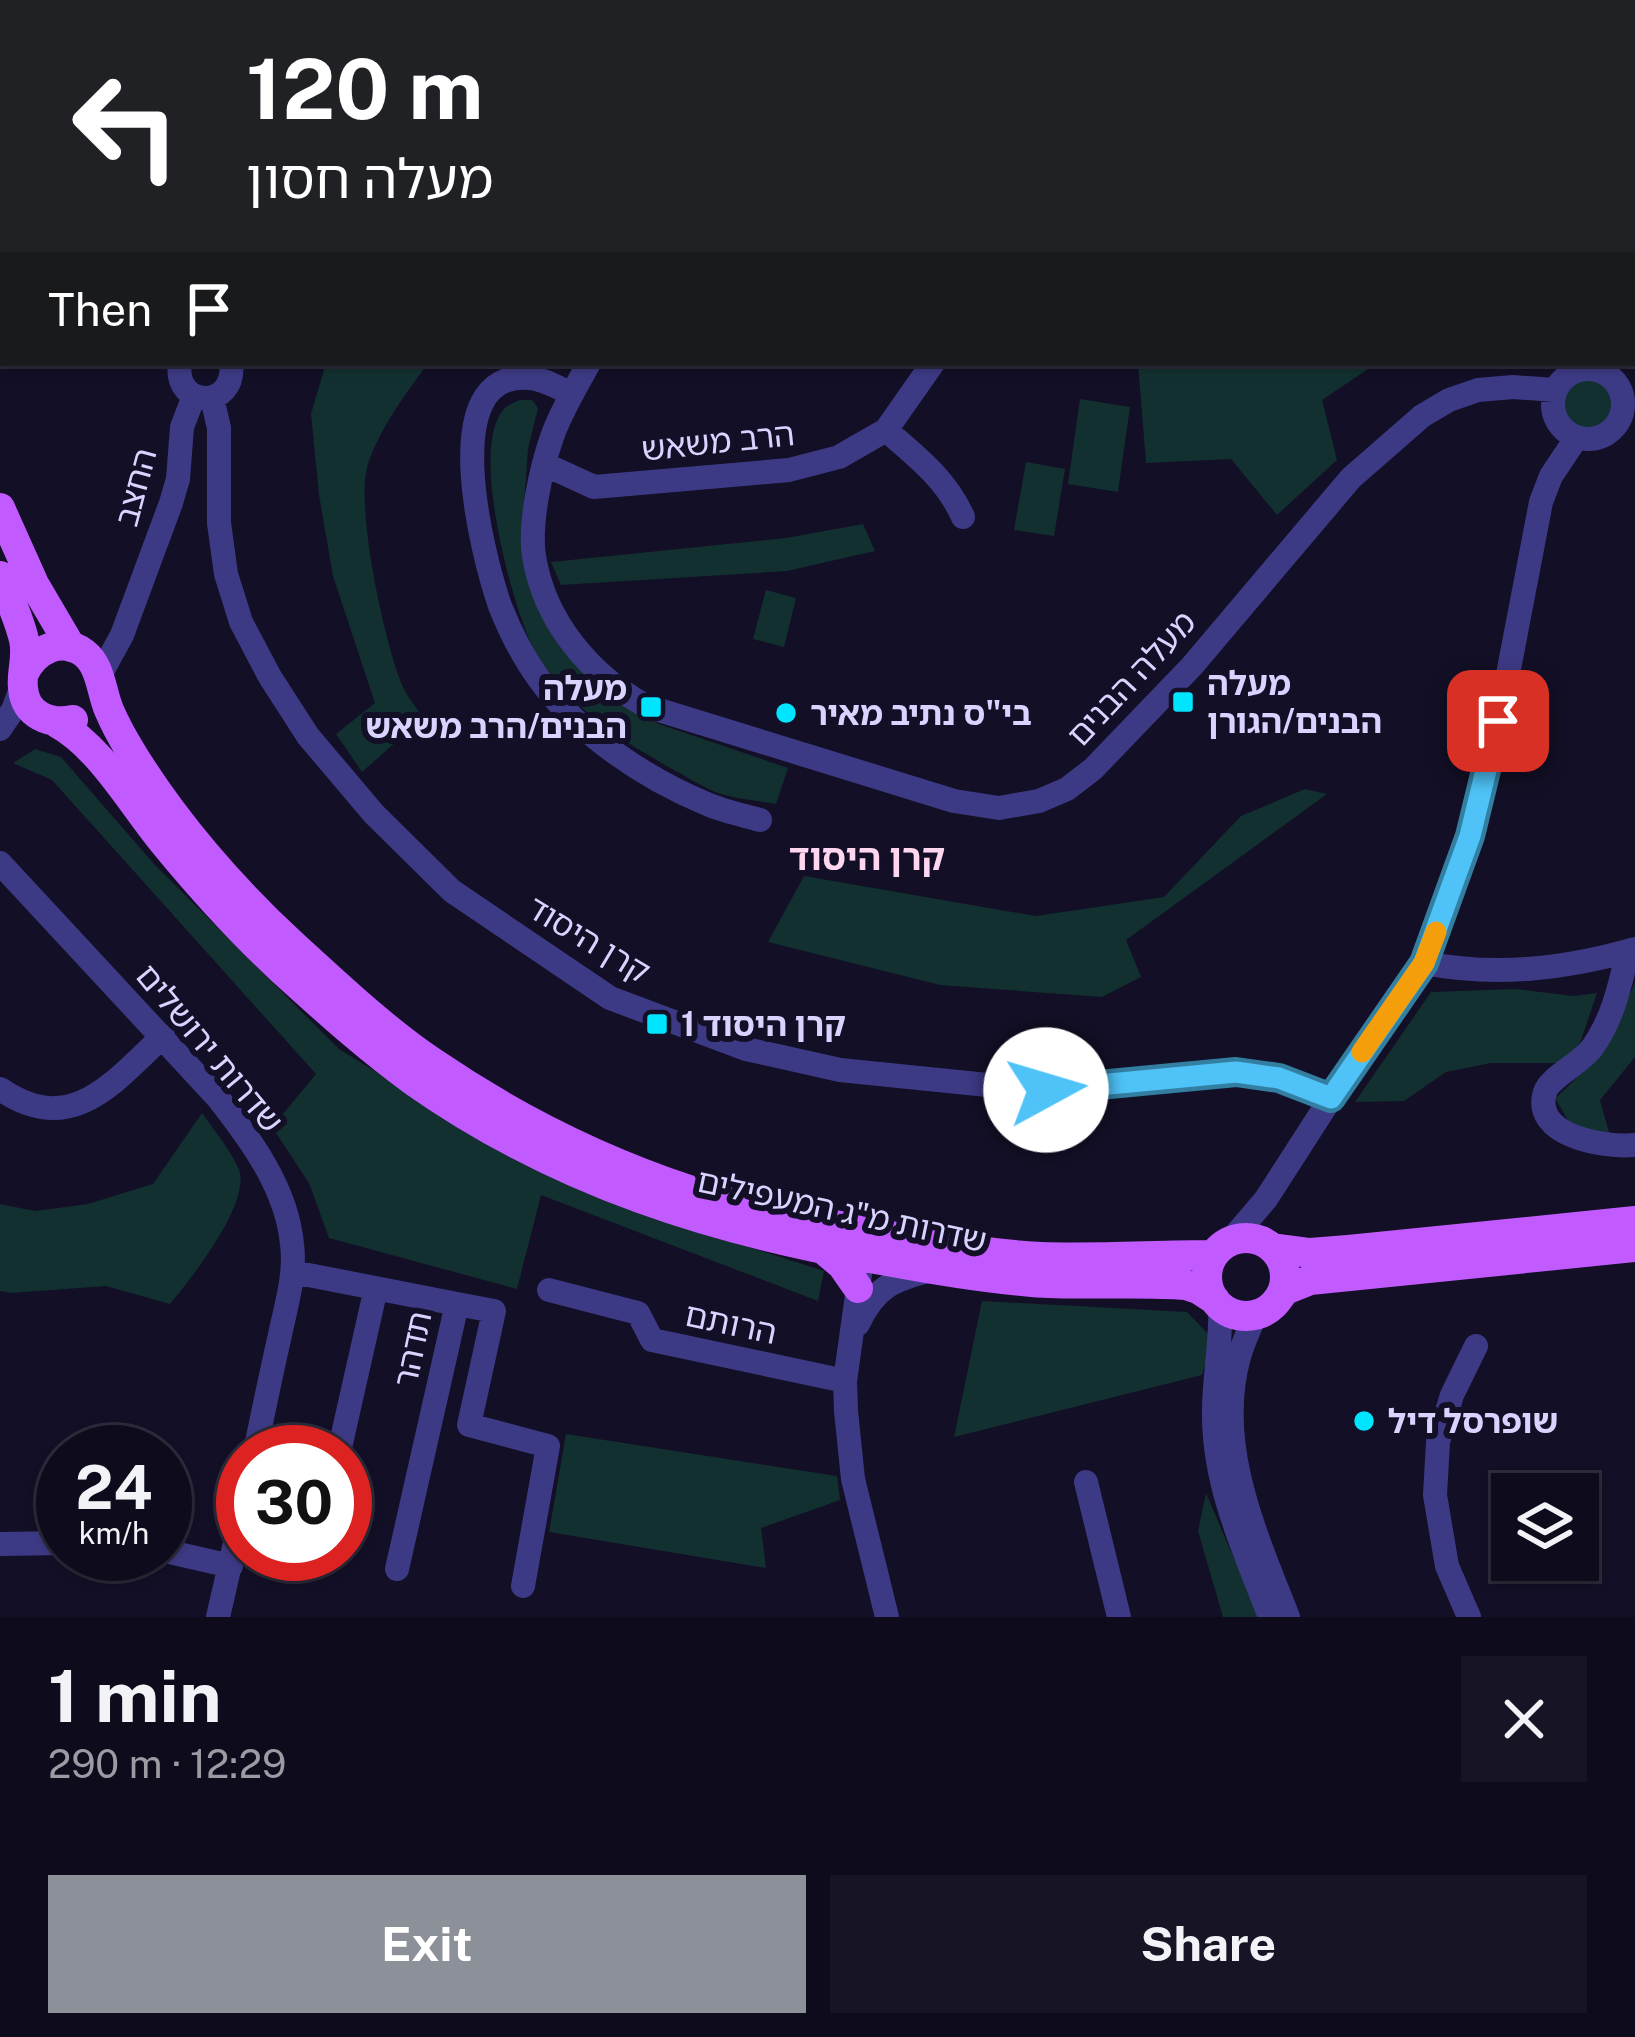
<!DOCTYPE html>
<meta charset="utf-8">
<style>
:root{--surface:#0e0b1c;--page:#171425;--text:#f1f3f6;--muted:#9b9ba3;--line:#2e2b3b;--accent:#8c9099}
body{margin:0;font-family:"Public Sans","Noto Sans Hebrew",sans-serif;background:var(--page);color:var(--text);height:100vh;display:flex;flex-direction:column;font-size:45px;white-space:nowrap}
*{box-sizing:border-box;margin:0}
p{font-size:39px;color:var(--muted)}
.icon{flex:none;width:66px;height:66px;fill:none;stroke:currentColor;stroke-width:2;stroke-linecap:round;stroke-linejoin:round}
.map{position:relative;height:1617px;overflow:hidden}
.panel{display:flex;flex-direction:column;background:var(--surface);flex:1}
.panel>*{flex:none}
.banner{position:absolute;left:0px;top:0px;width:1635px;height:366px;box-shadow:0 3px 9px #0004,0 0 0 3px var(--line);background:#202124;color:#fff;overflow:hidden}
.controls{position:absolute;left:1491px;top:1473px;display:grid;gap:24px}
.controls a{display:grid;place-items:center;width:108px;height:108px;border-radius:0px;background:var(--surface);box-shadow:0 3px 9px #0004,0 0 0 3px var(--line);font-size:60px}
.speed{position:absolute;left:36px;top:1425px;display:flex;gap:24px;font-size:60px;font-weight:700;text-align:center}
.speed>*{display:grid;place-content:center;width:156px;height:156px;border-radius:50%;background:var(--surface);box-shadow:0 3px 9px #0004,0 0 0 3px var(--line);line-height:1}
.speed small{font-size:30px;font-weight:400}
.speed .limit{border:18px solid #d22;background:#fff;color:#111}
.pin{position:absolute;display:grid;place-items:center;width:102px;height:102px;color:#fff;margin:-51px;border-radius:24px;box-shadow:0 6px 18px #0006}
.me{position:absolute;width:132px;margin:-66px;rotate:84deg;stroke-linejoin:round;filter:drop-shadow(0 0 9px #0008)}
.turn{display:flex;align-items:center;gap:42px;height:252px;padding:0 48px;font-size:54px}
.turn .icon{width:156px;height:156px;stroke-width:2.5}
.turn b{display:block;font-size:84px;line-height:102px}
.then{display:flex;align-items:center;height:114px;padding:0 48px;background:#0003;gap:24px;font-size:45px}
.round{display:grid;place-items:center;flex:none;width:126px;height:126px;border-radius:0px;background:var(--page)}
.headline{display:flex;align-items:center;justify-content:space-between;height:204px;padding:0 48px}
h1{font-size:72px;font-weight:700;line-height:90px}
.cta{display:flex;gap:24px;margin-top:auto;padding:24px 48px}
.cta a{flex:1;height:138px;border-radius:0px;background:var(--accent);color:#fff;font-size:48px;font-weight:700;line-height:138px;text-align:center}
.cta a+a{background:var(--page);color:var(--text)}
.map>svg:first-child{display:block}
.green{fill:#12302f}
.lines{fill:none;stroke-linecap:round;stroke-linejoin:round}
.minor{stroke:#3d3a85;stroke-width:24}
.major{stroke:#c25bff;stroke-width:30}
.route-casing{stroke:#337fa1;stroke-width:30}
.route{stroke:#4fc3f7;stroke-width:21}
.slow{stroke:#f59e0b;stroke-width:21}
.poi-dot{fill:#00e5ff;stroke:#130f26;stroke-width:4.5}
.labels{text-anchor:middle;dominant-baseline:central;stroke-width:12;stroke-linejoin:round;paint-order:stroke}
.street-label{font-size:33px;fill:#d9d4ff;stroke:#130f26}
.poi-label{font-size:33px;font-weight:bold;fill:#d9d4ff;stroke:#130f26;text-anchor:start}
.neighbourhood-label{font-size:36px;font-weight:bold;fill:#ffd6f0;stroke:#130f26}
</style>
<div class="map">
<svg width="1635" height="1617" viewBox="0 0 1635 1617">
<rect width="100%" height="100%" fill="#130f26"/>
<path class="green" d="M326,363H428C407,392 376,433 367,468C356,510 385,646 403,687C408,698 417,708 423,718L362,772L336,734L375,703L333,576L319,495L311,414Z
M1138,363H1377L1322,400L1337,460L1277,515L1231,459L1146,463Z
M1558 404a30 30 0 1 1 60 0a30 30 0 1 1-60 0Z
M1080,399L1130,407L1118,492L1068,484Z
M520,400H532L538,408L528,449L524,506L578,666L607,696L659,724L788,768L776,804C756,800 731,799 713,791C699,785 686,776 672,769C637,749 603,729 574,700C557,684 540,663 530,641C511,598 469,447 504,409C507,405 515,402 520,400Z
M1026,462L1065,469L1054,536L1014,530Z
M863,524L875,551L787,571L561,585L551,562L786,538Z
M766,590L796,598L784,647L753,639Z
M35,749L61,757L155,865L339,1049L484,1138L682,1226L824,1271L818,1301L541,1195L517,1289L329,1238L309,1183L272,1127L316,1074L52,780L13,763Z
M1305,789L1327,794L1126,940L1141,977L1102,997L940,985L768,942L804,876L1036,916L1164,897L1241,816Z
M1635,983V1057L1600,1100L1610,1136L1570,1124L1555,1098C1596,1064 1613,1031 1635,983Z
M1515,989L1573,996L1597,993L1580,1043L1562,1063H1491L1446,1072L1404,1101L1355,1102L1431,992Z
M202,1113C213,1129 233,1153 239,1170C251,1203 191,1279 170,1304L106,1286L11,1293L0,1291V1204L35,1211L88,1204L153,1184Z
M982,1301L1187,1312L1213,1339L1202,1375L954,1437Z
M566,1434L837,1476L840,1500L761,1528L766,1568L549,1532Z
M1206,1493L1259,1617H1223L1198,1531Z"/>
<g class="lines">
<path class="minor" d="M783,0L786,3
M1160,0L1167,3
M176,3L177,0
M384,3V0
M600,3L609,0
M1031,3L1034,0
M1632,136L1635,138
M1632,335L1635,332
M180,363C173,409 237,410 231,363
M589,363C576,387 561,411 552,437C541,469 529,523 534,556C544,621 590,675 646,706L954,801L999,808L1039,801L1067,789L1093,769L1192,666L1351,478L1422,416L1449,400L1478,390L1513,387L1555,390
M1553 404a35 35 0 1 1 70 0a35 35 0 1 1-70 0Z
M572,394C558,388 545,379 529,378C434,369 483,557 500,606C510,631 523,657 539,679C579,734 644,778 707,804C723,811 742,815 760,820
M212,398L219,428V523L226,574L241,622L270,677L308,736L374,814L452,891L610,998L746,1049L840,1070L1046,1091L1236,1072L1279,1078L1331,1098
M886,430C917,457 946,479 963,517
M544,464L594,487L789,470L839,457L886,430L933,363
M99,677L122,635L171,503L178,479L182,427L194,396
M0,729L13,710L22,686
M0,863L218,1098C251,1140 287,1189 292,1244C296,1275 286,1305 280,1335C271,1374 263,1413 255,1452
M1628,951C1620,985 1613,1019 1592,1048C1581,1063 1549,1078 1545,1092C1531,1136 1605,1148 1635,1145
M1424,963C1497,977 1564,969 1635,949
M0,1089C71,1138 113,1083 163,1036
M1231,1240L1266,1199L1331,1098L1424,963L1470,836L1499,721L1541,502L1551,476L1577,437
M293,1272L457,1304L397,1569
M860,1274L845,1381L846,1411L853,1479L887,1617
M549,1290L638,1313L652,1340L845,1381
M457,1304L494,1311L469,1425L548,1446L523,1586
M1220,1305C1222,1343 1213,1380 1214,1418C1215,1489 1245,1552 1270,1617
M1256,1314C1250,1328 1243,1342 1239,1357C1214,1446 1257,1537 1288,1617
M858,1324C875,1287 894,1279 932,1270
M339,1452L376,1288
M1086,1482L1119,1617
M0,1544L63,1543
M165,1551L231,1566
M218,1617L243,1508
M1469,1617L1447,1566L1435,1495L1438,1442L1452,1395L1476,1346"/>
<path class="major" d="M0,508L34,584L71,647
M0,576C9,597 19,618 24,640C28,657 21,672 23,688C25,715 50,725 73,720
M24,673C35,650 61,636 84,653C101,666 101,691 109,710C115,724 122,737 130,750C172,820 233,890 293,945C338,986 382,1028 432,1062C511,1116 601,1161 692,1191C747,1209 804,1219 861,1230C920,1242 981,1254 1041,1257C1098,1259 1156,1255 1213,1255
M57,723C102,748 133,806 165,844C202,889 241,932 283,971C326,1010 368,1048 415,1082C559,1183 716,1232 887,1261C935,1270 983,1278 1032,1282C1083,1286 1135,1281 1186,1285L1198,1289L1215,1300
M1207 1277a39 39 0 1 1 78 0a39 39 0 1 1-78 0Z
M1272,1248L1310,1253L1348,1250L1635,1221
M823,1249L842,1265L858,1288
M1275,1303L1285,1290L1310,1280L1635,1247"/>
</g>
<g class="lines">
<g class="route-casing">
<path id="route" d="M1046,1090L1236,1072L1279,1078L1331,1098L1424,963L1470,836L1498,721"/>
</g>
<use href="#route" class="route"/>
<path class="slow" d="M1362,1052L1424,963L1436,932"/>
</g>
<g class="poi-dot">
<rect x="1171" y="690" width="24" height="24" rx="6"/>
<rect x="639" y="695" width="24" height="24" rx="6"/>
<circle cx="786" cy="713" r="12"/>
<rect x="645" y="1012" width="24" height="24" rx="6"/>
<circle cx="1364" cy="1421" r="12"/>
</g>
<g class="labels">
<g class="street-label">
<text transform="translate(718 441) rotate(-6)">הרב משאש</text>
<text transform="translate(135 487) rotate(-75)">החצב</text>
<text transform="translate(1131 678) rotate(-47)">מעלה הבנים</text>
<text transform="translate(589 939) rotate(31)">קרן היסוד</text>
<text transform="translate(210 1048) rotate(50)">שדרות ירושלים</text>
<text transform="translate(842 1210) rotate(12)">שדרות מ"ג המעפילים</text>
<text transform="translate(731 1323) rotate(12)">הרותם</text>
<text transform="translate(412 1349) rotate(-78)">תדהר</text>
</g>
<g class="poi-label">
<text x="1207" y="683">מעלה<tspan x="1207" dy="38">הבנים/הגורן</tspan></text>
<text x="627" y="688" text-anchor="end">מעלה<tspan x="627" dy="38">הבנים/הרב משאש</tspan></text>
<text x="810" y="713">בי"ס נתיב מאיר</text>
<text x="681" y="1024">קרן היסוד 1</text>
<text x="1388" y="1421">שופרסל דיל</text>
</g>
<g class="neighbourhood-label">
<text x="867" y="857">קרן היסוד</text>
</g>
</g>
</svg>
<div class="controls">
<a><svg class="icon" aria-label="layers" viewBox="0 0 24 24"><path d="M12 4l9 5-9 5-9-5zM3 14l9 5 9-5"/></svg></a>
</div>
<div class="speed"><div>24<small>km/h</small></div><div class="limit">30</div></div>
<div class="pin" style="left:1498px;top:721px;background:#d93025"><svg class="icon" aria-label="arrive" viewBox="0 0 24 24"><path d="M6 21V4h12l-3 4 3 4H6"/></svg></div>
<svg class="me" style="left:1046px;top:1090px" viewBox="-20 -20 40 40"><circle r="19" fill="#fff"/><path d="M0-13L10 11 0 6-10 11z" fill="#4fc3f7"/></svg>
<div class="banner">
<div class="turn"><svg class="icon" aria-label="left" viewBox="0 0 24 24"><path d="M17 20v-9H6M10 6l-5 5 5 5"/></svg><div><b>120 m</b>מעלה חסון</div></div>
<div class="then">Then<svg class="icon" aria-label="arrive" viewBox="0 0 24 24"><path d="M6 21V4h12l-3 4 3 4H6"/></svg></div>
</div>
</div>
<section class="panel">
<div class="headline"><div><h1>1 min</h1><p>290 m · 12:29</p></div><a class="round"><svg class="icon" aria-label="close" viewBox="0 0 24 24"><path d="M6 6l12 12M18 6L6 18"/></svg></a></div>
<div class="cta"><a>Exit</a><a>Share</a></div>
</section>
